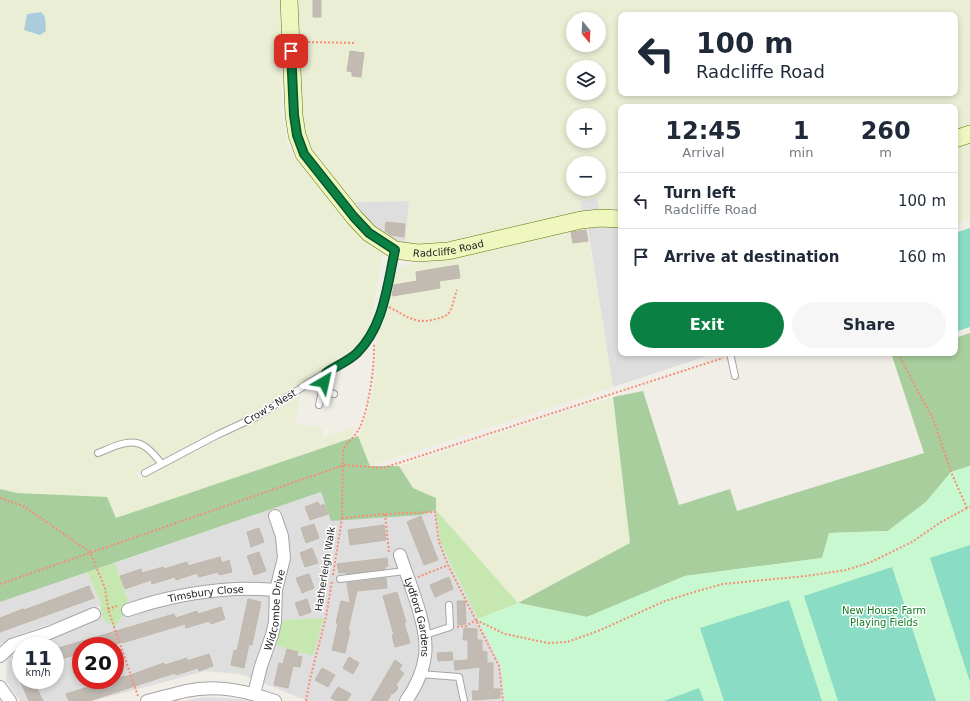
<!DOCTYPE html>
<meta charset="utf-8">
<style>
:root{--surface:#fff;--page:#f6f6f7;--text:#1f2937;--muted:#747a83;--line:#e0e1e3;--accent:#0b8043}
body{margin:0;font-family:"DejaVu Sans",sans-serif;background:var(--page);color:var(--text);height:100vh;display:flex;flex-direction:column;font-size:15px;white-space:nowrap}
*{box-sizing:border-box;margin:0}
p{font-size:13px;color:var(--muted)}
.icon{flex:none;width:22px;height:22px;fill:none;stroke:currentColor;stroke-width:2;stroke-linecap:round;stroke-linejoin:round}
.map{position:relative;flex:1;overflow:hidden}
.side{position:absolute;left:618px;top:104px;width:340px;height:252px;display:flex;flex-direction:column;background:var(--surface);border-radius:8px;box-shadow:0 2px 6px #0003}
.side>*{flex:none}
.hud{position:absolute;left:618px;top:12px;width:340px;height:84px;border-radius:8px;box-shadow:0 2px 6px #0003;background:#fff;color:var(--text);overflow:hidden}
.needle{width:26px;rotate:162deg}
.tools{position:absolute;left:566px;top:12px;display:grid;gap:8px}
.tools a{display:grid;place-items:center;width:40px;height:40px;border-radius:50%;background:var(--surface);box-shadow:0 2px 6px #0003;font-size:20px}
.speed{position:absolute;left:12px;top:637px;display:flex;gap:8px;font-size:20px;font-weight:700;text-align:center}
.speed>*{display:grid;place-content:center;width:52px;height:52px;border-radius:50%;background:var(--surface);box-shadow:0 2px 6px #0003;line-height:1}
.speed small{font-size:10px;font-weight:400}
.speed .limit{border:6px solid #d22;background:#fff;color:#111}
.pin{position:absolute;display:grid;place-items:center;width:34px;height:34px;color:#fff;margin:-17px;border-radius:8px;box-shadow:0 2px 6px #0006}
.me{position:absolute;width:44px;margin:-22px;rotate:36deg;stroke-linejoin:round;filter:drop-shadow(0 0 3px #0008)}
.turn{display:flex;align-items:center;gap:14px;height:84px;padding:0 12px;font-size:18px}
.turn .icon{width:52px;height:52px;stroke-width:2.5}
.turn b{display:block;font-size:28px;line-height:34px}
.eta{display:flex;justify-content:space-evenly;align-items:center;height:68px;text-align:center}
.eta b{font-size:24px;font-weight:700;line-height:28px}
.action{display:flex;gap:8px;margin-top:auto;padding:8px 12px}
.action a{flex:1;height:46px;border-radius:24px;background:var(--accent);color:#fff;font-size:16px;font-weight:700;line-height:46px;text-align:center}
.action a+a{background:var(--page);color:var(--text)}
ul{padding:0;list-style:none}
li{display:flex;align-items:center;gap:12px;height:56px;padding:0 12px;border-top:1px solid var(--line)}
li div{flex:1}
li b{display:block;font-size:15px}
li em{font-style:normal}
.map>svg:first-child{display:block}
.residential{fill:#dfdede;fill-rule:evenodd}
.farmland{fill:#eaeed4;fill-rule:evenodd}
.grass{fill:#c6e8b0}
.forest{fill:#a8ce9e}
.park{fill:#c8f8d0}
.pitch{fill:#8adcc4}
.parking{fill:#e1e1e1}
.water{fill:#aaccdc}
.building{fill:#c1bbb4;stroke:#c2b7aa}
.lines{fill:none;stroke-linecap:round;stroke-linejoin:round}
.lane-casing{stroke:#a5a5a5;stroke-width:8}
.street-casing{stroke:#a5a5a5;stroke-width:14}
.secondary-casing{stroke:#5f750a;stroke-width:18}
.path{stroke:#f48f75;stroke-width:2;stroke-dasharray:2 2;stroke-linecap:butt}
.lane{stroke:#fff;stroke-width:6}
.street{stroke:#fff;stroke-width:12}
.secondary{stroke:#eff7bf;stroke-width:17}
.route-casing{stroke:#07532c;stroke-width:10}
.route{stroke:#0b8043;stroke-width:7}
.labels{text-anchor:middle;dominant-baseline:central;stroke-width:3;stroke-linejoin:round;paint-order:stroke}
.street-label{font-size:10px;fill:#212121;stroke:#fff}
.park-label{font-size:10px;fill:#117c25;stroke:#fff}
</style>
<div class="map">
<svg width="970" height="701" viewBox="0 0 970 701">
<rect width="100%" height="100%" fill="#f1eee8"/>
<path class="residential" d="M409,201L405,243L384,237L349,202Z
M587,223L621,225V353H716L613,387Z
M321,492L421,515L436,510L440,542L501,666L504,701H308L240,674L205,671L93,701H20L6,681L7,655L21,648V680H55V646H26L128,600L115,563ZM81,646H115V680H81Z
M87,572L101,603L100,606L57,622L15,636L0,645V602Z
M204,697L240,699L248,701H186Z"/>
<path class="farmland" d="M0,0H280L281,112L289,150L365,239L383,248L370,329L353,350L262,410L136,473L140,480L258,420L300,396L295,423L323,428L322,438L356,426L352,438L116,519L0,489Z
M296,0H970V129L955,134V107H621V214H600L597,198L582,215L447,244L421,246L405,243L409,201L349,202L309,151L301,130ZM621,15H955V93H621ZM573,19H599V45H573ZM573,67H599V93H573ZM573,115H599V141H573ZM573,163H599V189H573Z
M970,139V219L955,224V144Z
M586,224L613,387L370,466L358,436L363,429L374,387L377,334L381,325L386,311L392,277L398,270L404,266L470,253Z
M613,397L630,543L518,603L436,510L435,498L413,488L399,466Z"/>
<path class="grass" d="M436,510L518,603L478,619L440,542Z
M115,563L128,600L126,611L116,625L113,626L103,619L100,606L101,603L87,572Z
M324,618L313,656L276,645L280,633L281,620Z"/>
<path class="forest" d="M970,333V466L951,472L926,502L888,531L830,533L822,558L685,576L587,617L518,603L630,543L613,397L643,391L679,505L730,489L737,511L924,453L891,353H955V338Z
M358,436L370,466H399L413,488L436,498V510L421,515L331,521L321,492L0,602V489L17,493L107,497L116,518Z"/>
<path class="park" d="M970,466V701H504L501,666L478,619L518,603L587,617L685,576L822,558L829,533L888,531L926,502L951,472Z"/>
<path class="pitch" d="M970,228V327L958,331L955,323V233Z
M970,545V682L930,558Z
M892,567L936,701H838L804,596Z
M789,600L822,701H724L700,628Z
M699,688L704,701H664Z"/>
<path class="parking" d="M597,198L600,214L582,215L581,202Z"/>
<path class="water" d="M41,12L45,17L46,31L40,35L24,30L27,14Z"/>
<path class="building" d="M313,0H321V17H313Z
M350,51L364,53L361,77L352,76V72L347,71Z
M386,222L405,224L404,237L391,235L385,231Z
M586,230L588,241L573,243L571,232Z
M458,265L460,278L439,281L440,288L392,296L394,285L417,281L416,272Z
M318,502L320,506L324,504L328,514L310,520L305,507Z
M421,516L438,560L424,565L407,522Z
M314,524L319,538L306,543L301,528Z
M384,525L386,540L350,545L348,530Z
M259,528L264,542L251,547L247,532Z
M312,548L318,563L305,567L300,553Z
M259,552L266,571L254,575L247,556Z
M220,557L222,563L229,560L232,572L219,575L218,572L199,577L197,573L176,580L175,577L152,584L151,580L125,589L120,576L141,569L142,573L163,567L164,569L187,562L188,566Z
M387,558L388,566L385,567V569L346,574V572L339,573L337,564Z
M309,574L314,588L302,593L296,578Z
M449,577L453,589L435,597L430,585Z
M386,578L387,588L357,591L348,630L350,631L345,653L332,650L338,624L336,623L341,601L350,603L347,583Z
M89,586L94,598L0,632V618L23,609L24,610L46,602Z
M397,592L406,622L404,623L410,643L395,647L392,635H394L383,596Z
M248,599L261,602L252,645L249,644L244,668L231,665L234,650L237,651Z
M307,599L311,612L300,616L295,603Z
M457,601H465L466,624L458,625Z
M221,607L225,619L211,624L209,621L186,628L185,624L122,643V642L109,646H81V653L55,661V649L174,614L176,618L197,611L198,614Z
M464,628L477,629V640H482V651L487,652V663H493V689H500V698L473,700L472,691H479L480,667L455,670L454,661L468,660V640H463Z
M287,649L298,652L297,656L302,657L300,667L293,666L288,688L274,685L279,663L283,664Z
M452,652L453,660L438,661L437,653Z
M21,654V680H20L12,657Z
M209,654L213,666L199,671L198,668L176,675L175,673L89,701H69L66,694L111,680H115V679L125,676V677L164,663L165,665L187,658V661Z
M349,657L359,663L353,674L343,668Z
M395,660L402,665L399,670L404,673L396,685L398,687L396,691L393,694L392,693L387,701H371Z
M322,668L335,675L328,687L315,680Z
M20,680H33L43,701H29Z
M338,687L351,694L347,701H336L331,698Z"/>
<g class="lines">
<g class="lane-casing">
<path id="lane" d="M730,353L735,376
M322,391L334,394
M319,405L326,373
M98,453C111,448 130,437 144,446C151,450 157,458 162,464
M145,473L217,435L256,417L356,353L374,331L381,313L395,250
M340,579L405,571
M425,635L450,627L449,605
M420,674L459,677L464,701"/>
</g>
<g class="street-casing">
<g id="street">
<path id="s1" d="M400,555C409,583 429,627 425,656C423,672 415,688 406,701"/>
<path id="s2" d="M128,610C163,598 199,591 235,589C248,588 262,589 276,590"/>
<path d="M0,656L12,645L49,633L94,614"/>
<path d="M0,687L10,701"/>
<path id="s3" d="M254,694L261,666L272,635L275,622L276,590L284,558L282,536L275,516"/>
<path d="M147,701C160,698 173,694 186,691C216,684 246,691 275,701"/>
</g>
</g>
<g class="secondary-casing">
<g id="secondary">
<path id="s4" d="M289,0L294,115L297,135L304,154L354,217L369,233L395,250L418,253L448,251L581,220L600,218L621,219"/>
<path d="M955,139L970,134"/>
</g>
</g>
<path class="path" d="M304,42L356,43
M389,307C406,316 416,325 436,319C440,318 445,317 448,314C453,308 454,297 457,290
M899,353L902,361L934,421L951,472L967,508L970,507
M0,498L23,506L90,552L105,588L108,609L138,696
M385,514L389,553
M342,518L385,514L435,512L439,542L448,565L499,666L503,701
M333,575L342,518L343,450C348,441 356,436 360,427C369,408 375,364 374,343
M418,577L448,565
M0,584L344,465L383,468L723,358
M108,609L117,606
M476,620L505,634L548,643L567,642L598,631L665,601L701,590L723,584L806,576L846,570L871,562L912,542L941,522L967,508
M457,627L466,626L476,620
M306,701L310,679L326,617L332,581"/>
<use href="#lane" class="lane"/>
<use href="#street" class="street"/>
<use href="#secondary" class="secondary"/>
</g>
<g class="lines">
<g class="route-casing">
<path id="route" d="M291,51L294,115L297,135L304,154L354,217L369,233L395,250C387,286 384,326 357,353C349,361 336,366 326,373L324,382"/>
</g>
<use href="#route" class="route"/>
</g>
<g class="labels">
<g class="street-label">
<text stroke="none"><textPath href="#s4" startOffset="343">Radcliffe Road</textPath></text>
<text transform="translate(270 407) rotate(-31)">Crow's Nest</text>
<text transform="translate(325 569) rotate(-81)">Hatherleigh Walk</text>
<text stroke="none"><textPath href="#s2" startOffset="80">Timsbury Close</textPath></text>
<text stroke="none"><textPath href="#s3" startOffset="87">Widcombe Drive</textPath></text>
<text stroke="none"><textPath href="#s1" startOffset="65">Lydford Gardens</textPath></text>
</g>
<g class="park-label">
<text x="884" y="610">New House Farm<tspan x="884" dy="12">Playing Fields</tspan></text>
</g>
</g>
</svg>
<div class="tools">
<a><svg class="needle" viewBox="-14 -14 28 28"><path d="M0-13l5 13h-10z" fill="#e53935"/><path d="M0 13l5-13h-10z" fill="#747a83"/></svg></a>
<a><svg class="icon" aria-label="layers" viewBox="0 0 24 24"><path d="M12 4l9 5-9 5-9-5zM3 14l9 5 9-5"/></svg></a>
<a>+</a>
<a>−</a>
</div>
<div class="speed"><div>11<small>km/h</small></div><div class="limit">20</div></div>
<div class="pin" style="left:291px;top:51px;background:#d93025"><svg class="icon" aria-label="arrive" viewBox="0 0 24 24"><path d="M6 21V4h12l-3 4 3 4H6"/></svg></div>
<svg class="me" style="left:324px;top:382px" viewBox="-20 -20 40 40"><path d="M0-17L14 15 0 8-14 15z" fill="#0b8043" stroke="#fff" stroke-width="4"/></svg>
<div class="hud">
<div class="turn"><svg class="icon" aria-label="left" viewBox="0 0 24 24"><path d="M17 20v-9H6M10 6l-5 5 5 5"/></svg><div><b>100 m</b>Radcliffe Road</div></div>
</div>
<section class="side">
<div class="eta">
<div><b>12:45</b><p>Arrival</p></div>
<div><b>1</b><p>min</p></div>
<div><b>260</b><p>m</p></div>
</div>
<ul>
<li><svg class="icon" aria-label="left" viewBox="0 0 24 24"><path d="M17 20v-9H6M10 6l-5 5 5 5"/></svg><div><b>Turn left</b><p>Radcliffe Road</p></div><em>100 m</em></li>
<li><svg class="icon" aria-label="arrive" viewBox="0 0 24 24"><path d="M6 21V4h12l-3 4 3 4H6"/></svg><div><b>Arrive at destination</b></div><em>160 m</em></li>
</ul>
<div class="action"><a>Exit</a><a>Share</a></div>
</section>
</div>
